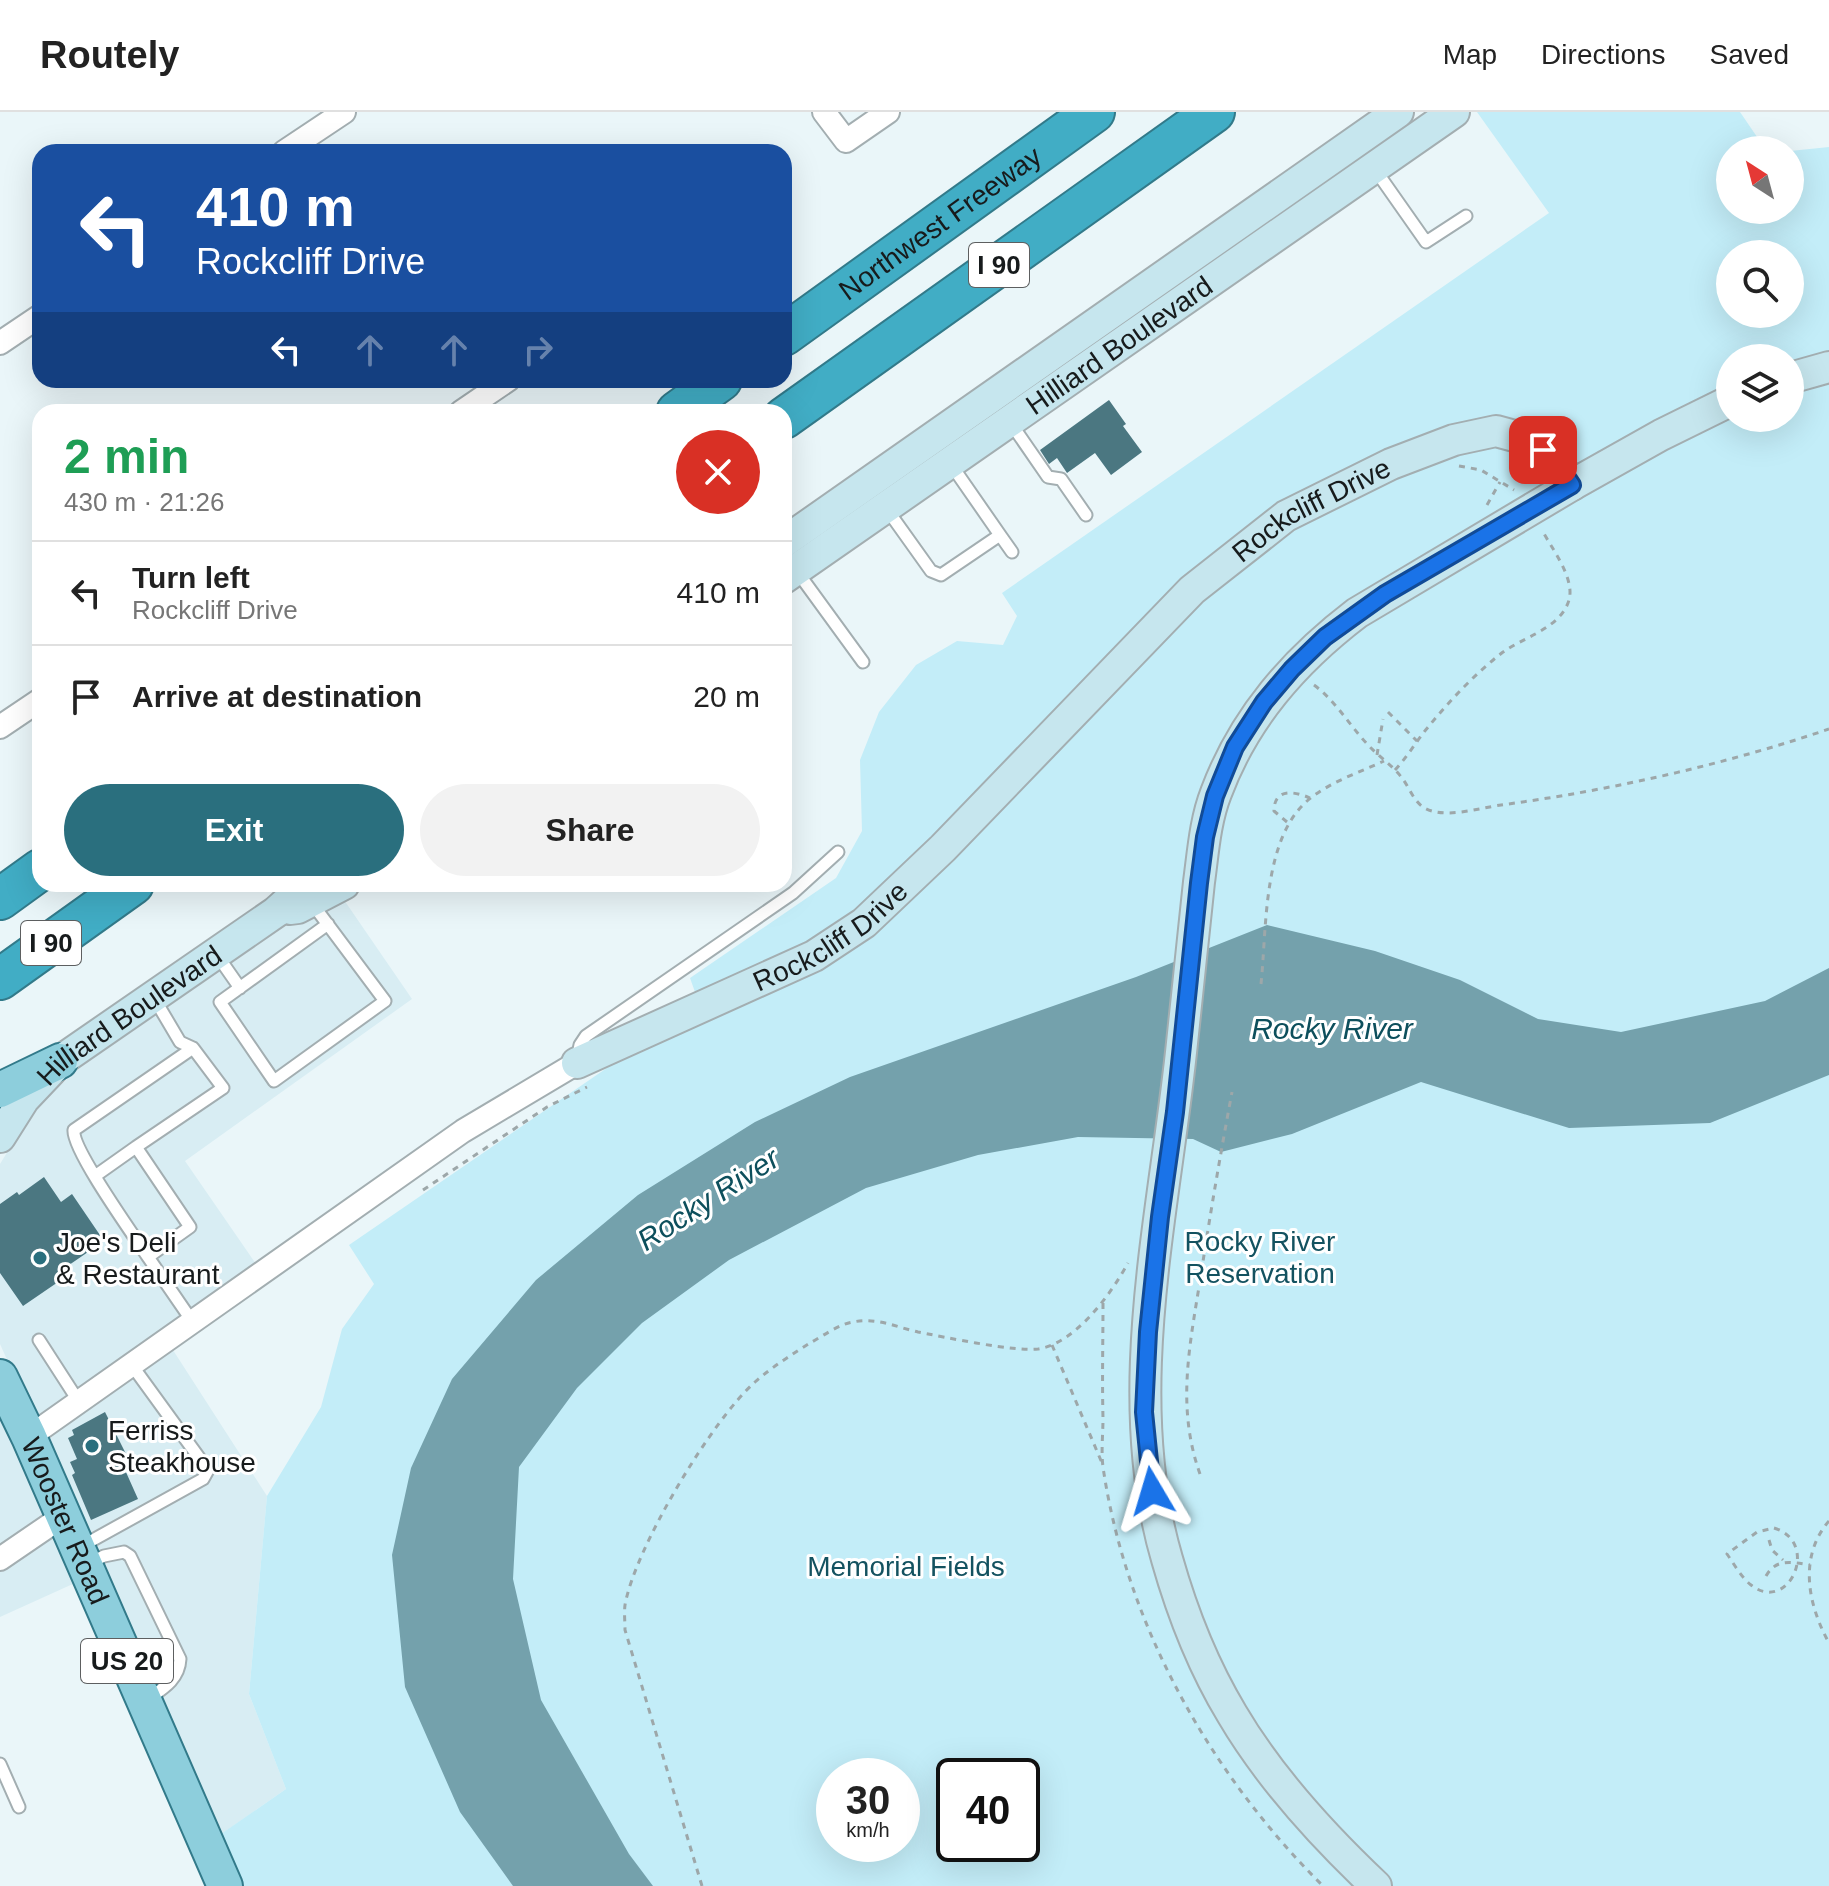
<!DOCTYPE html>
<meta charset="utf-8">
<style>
:root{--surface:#fff;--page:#f2f2f2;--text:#222;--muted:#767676;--line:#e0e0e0;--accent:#2a6f7e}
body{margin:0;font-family:Helvetica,sans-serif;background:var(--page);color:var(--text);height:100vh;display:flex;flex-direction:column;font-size:30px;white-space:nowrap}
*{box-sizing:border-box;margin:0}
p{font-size:26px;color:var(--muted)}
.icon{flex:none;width:44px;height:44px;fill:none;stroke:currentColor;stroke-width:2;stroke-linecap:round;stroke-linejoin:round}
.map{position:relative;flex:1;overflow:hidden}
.details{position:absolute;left:32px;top:292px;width:760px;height:488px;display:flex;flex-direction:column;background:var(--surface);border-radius:24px;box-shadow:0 8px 32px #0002}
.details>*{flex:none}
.banner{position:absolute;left:32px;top:32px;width:760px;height:244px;border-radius:24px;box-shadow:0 8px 32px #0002;background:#1a4fa0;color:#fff;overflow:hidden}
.needle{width:52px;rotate:324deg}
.fabs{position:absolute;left:1716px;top:24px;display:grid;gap:16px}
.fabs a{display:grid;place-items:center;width:88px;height:88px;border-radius:50%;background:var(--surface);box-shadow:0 8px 32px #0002;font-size:40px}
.speed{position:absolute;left:816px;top:1646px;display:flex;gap:16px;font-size:40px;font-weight:700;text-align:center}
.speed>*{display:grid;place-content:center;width:104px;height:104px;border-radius:50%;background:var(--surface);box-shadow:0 8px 32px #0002;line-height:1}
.speed small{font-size:20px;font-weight:400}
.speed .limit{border:4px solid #111;border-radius:12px;background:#fff;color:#111}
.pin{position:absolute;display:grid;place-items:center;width:68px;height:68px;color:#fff;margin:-34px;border-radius:16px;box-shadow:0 4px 12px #0006}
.me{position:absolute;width:88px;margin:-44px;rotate:353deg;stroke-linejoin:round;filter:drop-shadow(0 0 6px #0008)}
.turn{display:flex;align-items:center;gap:28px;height:168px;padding:0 32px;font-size:36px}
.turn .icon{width:104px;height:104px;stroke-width:2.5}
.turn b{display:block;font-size:56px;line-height:68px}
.lanes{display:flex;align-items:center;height:76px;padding:0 32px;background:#0003;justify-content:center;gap:40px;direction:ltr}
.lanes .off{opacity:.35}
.round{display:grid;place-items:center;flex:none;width:84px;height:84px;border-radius:42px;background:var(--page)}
.head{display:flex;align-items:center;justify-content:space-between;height:136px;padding:0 32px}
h1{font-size:48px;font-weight:700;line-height:60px;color:#1e9e55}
.primary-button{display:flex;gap:16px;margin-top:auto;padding:16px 32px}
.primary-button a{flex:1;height:92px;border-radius:48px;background:var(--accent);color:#fff;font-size:32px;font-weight:700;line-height:92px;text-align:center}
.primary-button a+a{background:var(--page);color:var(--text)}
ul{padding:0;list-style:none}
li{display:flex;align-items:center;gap:24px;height:104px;padding:0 32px;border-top:2px solid var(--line)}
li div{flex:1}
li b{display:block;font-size:30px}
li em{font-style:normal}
header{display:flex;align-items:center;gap:48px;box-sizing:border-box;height:112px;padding:0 40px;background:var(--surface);border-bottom:2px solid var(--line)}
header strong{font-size:38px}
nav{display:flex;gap:44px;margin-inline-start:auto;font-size:28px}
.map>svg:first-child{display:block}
.built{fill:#d8edf3}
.green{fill:#c3edf8;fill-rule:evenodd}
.water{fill:#74a1ac}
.building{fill:#4b7781}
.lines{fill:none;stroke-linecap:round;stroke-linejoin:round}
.lane-casing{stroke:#a3aeb1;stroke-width:15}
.street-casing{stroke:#a3aeb1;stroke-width:26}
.secondary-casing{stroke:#a3aeb1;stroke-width:34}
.primary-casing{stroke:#327a8a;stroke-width:38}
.highway-casing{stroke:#327a8a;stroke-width:44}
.path{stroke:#9da7a9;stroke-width:3;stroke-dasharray:6 6;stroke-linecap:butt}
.lane{stroke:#fff;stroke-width:11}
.street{stroke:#fff;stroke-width:22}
.secondary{stroke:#c6e6ee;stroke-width:30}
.primary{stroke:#8dcedc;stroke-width:34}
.highway{stroke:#41adc5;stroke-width:40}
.route-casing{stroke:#114b97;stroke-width:20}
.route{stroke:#1a73e8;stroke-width:14}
.poi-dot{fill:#2a6f7e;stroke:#fff;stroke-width:3}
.labels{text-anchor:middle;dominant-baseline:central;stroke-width:6;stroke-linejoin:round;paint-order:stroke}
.shield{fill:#fff;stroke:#5d5f60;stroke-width:2}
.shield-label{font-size:26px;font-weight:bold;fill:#171b1c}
.street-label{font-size:28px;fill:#171b1c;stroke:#fff}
.park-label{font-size:28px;fill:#135260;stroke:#fff}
.poi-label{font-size:28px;fill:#171b1c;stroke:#fff;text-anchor:start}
.water-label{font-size:30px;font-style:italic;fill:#0d4f5c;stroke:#fff}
</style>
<header>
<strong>Routely</strong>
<nav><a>Map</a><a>Directions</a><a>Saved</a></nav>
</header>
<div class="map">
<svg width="1829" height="1774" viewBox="0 0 1829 1774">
<rect width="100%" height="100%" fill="#eaf6f9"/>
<path class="built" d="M342,785L412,887L185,1049L256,1152L162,1221L267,1384L249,1582L286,1677L220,1723L0,1232V1052L33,998L98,939L283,805Z
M0,1298L75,1471L0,1505Z"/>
<path class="green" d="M1477,0H1740L1766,38H1730V98H1790V39L1829,35V1774H227L208,1731L286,1677L249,1582L267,1384L321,1295L342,1217L374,1172L349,1133L620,947L705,908L690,866L836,766L862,719L860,648L879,600L916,553L957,529L1003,533L1017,504L1002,481L1549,101ZM1730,142H1790V202H1730ZM1730,246H1790V306H1730ZM834,1664H902V1732H834ZM954,1664H1022V1732H954Z"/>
<path class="water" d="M1267,813L1375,839L1460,868L1538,907L1621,920L1765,889L1829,856V963L1710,1011L1569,1016L1421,970L1292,1022L1221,1040L1193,1027L1078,1025L978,1043L866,1076L729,1148L642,1211L577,1276L519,1355L513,1467L541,1588L629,1742L653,1774H513L460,1700L405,1575L392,1443L411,1356L452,1267L536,1168L638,1083L755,1010L850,965L1136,865Z"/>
<path class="building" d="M1109,288L1126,312L1123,314L1142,340L1111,363L1095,341L1067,361L1057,346L1049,352L1040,338Z
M44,1065L61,1090L72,1082L104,1129L56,1162L61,1168L23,1194L0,1161V1092L17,1080L19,1083Z
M105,1300L128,1346L121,1349L138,1387L91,1408L72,1363L75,1361L70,1350L77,1347L68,1326L74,1323L72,1318Z"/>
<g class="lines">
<g class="lane-casing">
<path id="lane" d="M1374,56L1426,130L1466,104
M1010,310L1048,365L1061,367L1086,403
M886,396L931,459L941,463L1000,423L950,351
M1000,423L1012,440
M796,458L863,550
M311,790L385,889L274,969L220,890L328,812
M217,843L240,876
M154,886L180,930L193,936L223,976L136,1035L190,1115L148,1145C134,1124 71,1036 74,1018L193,936
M577,947L580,933L586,924L793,781L838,740
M95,1064L136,1035
M148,1145L192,1209
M39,1228L79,1290
M82,1434L203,1367L208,1358L131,1252
M87,1452L104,1444L124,1440L130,1444L180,1547C179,1567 164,1576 148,1587
M0,1652L19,1695"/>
</g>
<g class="street-casing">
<path id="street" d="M824,0L846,29L888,0
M284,40L344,0
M0,231L40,204
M461,300L508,268
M0,615L40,588
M29,1325L463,1019L577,951
M0,1447L63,1404"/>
</g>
<g class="secondary-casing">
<g id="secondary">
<path d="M1790,266L1829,255"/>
<path d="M784,430L1398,0"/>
<path id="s1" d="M784,466L1454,0"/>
<path d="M290,797L298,796L344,772"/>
<path id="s2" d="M577,951L814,844L864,811L943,736L1192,478L1286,404L1391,352L1454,328L1496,319L1522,326L1543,338L1562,358L1572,373"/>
<path id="s3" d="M0,1025L24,987L60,949L276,800L307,772"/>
<path d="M1376,1774C1323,1724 1269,1665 1232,1602C1203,1554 1182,1500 1167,1447C1118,1281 1165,1099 1182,931C1188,877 1193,824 1199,770C1203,741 1205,709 1216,681C1244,606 1294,549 1357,501L1572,373L1661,323L1730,289"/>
</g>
</g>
<g class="primary-casing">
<g id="primary">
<path d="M0,978L60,949"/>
<path id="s4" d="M0,1265L29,1325L225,1774"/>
</g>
</g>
<g class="highway-casing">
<g id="highway">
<path id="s5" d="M784,223L1094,0"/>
<path d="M677,300L721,268"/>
<path d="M784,306L1214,0"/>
<path d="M0,787L40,758"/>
<path d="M0,867L133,772"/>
</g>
</g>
<path class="path" d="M1459,354L1481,358L1514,378
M1487,393L1500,370
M1314,573C1337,590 1351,616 1371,636C1381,646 1393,654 1402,666C1409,675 1413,688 1423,695C1443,708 1479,696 1501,693C1612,678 1723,653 1829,617
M1388,600L1417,629
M1377,643L1383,607
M1395,658C1408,644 1417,628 1429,614C1451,587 1476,561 1503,540C1524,525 1561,516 1569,488C1575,467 1553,438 1543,420
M1287,710L1274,699C1274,676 1294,679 1310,686
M1261,872C1267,816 1262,722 1312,685C1333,669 1360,660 1384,649
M423,1078L547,995L587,975
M1103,1191C1103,1229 1102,1268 1103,1306C1103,1322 1101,1339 1103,1355C1126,1513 1211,1663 1323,1774
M1052,1233L1102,1351
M1200,1362C1175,1292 1191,1228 1202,1156C1211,1097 1221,1039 1232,980
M1829,1409C1798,1445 1808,1493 1829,1531
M1774,1416C1821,1430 1789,1503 1751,1473C1741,1465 1734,1452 1727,1442L1757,1420Z
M1769,1428L1772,1438L1783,1448
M1766,1464C1776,1446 1792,1450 1810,1453
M702,1774L625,1518C625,1510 624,1501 625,1493C635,1436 712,1308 755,1270C772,1255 791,1243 810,1231C823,1224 839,1212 853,1210C876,1205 896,1215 918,1220C944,1225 1015,1240 1038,1237C1076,1231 1111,1182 1128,1151"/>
<use href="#lane" class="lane"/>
<use href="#street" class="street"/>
<use href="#secondary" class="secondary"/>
<use href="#primary" class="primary"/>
<use href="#highway" class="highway"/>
</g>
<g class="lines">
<g class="route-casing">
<path id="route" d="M1152,1379L1144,1300L1148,1220L1160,1105L1175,1000L1199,771L1205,725L1215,684L1235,635L1264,590L1292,557L1325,525L1385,482L1572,373L1562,358L1543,338"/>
</g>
<use href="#route" class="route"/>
</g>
<g class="poi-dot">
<circle cx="40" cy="1146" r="8"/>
<circle cx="92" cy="1334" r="8"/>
</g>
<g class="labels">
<g class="shield">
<rect x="969" y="131" width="60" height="44" rx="6"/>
<rect x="21" y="809" width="60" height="44" rx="6"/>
<rect x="81" y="1527" width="92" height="44" rx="6"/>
</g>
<g class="shield-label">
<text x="999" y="153">I 90</text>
<text x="51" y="831">I 90</text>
<text x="127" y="1549">US 20</text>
</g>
<g class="street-label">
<text stroke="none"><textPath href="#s5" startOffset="192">Northwest Freeway</textPath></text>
<text stroke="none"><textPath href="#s1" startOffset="408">Hilliard Boulevard</textPath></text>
<text stroke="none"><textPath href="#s2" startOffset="932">Rockcliff Drive</textPath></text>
<text stroke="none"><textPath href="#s2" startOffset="284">Rockcliff Drive</textPath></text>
<text stroke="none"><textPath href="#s3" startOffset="180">Hilliard Boulevard</textPath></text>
<text stroke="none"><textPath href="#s4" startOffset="158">Wooster Road</textPath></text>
</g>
<g class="park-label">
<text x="1260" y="1129">Rocky River<tspan x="1260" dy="32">Reservation</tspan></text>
<text x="906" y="1454">Memorial Fields</text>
</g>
<g class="poi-label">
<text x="56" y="1130">Joe's Deli<tspan x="56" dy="32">&amp; Restaurant</tspan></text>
<text x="108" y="1318">Ferriss<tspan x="108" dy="32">Steakhouse</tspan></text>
</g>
<g class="water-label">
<text x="1332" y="916">Rocky River</text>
<text transform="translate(708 1087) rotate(-33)">Rocky River</text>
</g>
</g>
</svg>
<div class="fabs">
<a><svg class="needle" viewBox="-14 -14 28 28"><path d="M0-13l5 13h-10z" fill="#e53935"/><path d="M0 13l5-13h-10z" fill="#767676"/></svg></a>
<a><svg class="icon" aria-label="search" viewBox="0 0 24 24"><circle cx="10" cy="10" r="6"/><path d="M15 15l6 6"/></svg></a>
<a><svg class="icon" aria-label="layers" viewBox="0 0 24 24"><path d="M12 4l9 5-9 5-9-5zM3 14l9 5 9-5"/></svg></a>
</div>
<div class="speed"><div>30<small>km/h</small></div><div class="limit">40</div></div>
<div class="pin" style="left:1543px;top:338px;background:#d93025"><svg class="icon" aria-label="arrive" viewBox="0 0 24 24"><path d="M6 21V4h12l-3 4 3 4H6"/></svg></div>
<svg class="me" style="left:1152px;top:1379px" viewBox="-20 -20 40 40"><path d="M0-17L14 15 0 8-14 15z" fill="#1a73e8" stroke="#fff" stroke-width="4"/></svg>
<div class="banner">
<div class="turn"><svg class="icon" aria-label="left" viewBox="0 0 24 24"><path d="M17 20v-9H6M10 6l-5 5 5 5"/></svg><div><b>410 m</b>Rockcliff Drive</div></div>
<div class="lanes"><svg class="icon" aria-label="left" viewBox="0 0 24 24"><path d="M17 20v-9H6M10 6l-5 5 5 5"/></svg><svg class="icon off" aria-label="ahead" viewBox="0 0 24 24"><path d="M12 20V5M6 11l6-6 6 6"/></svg><svg class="icon off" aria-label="ahead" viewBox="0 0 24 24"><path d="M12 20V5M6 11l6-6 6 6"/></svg><svg class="icon off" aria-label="right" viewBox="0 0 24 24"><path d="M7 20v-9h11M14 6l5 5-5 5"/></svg></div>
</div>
<section class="details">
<div class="head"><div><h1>2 min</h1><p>430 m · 21:26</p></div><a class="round" style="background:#d93025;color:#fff"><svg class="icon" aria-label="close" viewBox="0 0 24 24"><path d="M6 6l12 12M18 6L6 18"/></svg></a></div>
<ul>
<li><svg class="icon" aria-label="left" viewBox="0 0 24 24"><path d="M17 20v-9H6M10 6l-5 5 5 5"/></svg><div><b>Turn left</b><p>Rockcliff Drive</p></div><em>410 m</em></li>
<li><svg class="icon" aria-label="arrive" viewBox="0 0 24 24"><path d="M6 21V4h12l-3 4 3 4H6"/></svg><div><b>Arrive at destination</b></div><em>20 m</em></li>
</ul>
<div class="primary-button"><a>Exit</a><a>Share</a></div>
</section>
</div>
